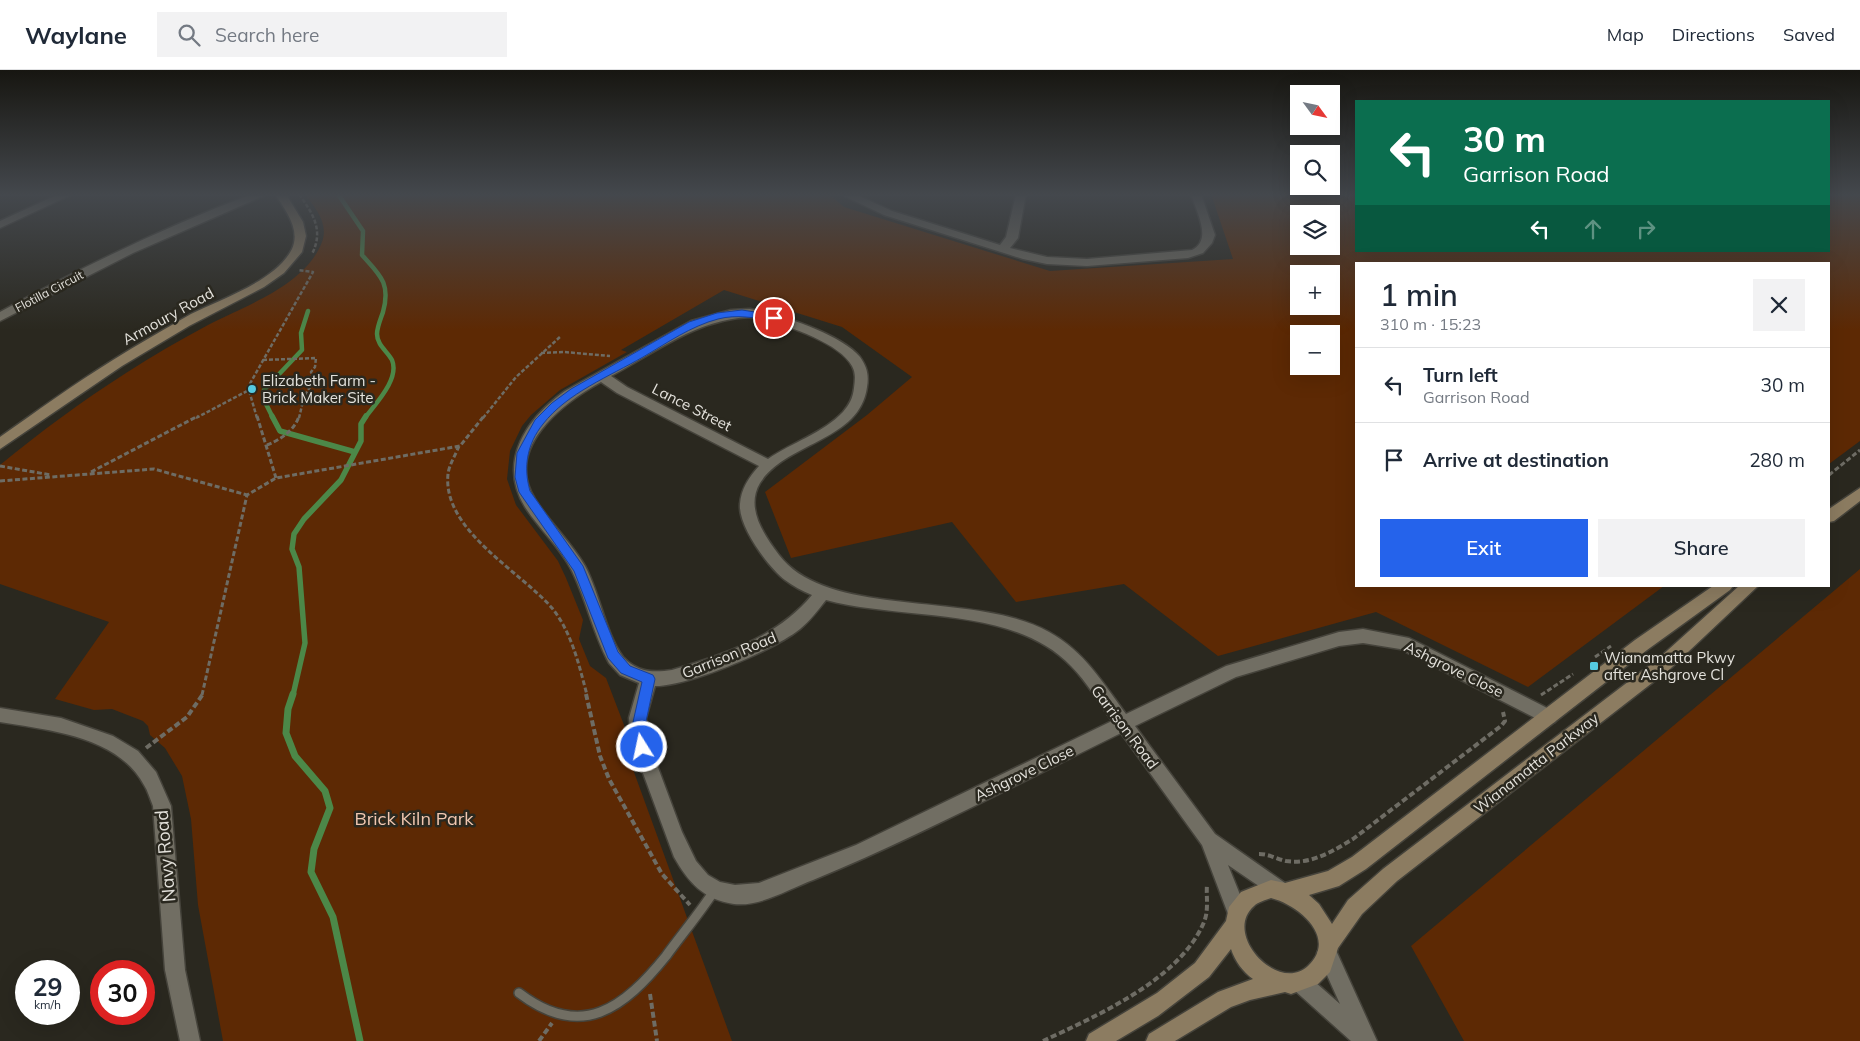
<!DOCTYPE html>
<meta charset="utf-8">
<style>
:root{--surface:#fff;--page:#f2f2f3;--text:#1f2937;--muted:#747a83;--line:#e0e1e3;--accent:#2563eb}
body{margin:0;font-family:Mulish,sans-serif;background:var(--page);color:var(--text);height:100vh;display:flex;flex-direction:column;font-size:19px;white-space:nowrap}
*{box-sizing:border-box;margin:0}
p{font-size:16px;color:var(--muted)}
.icon{flex:none;width:28px;height:28px;fill:none;stroke:currentColor;stroke-width:2;stroke-linecap:round;stroke-linejoin:round}
.map{position:relative;flex:1;overflow:hidden}
.panel{position:absolute;left:1355px;top:192px;width:475px;height:325px;display:flex;flex-direction:column;background:var(--surface);border-radius:0px;box-shadow:0 5px 20px #0002}
.panel>*{flex:none}
.banner{position:absolute;left:1355px;top:30px;width:475px;height:152px;border-radius:0px;box-shadow:0 5px 20px #0002;background:#0b6e4f;color:#fff;overflow:hidden}
.needle{width:32px;rotate:123deg}
.buttons{position:absolute;left:1290px;top:15px;display:grid;gap:10px}
.buttons a{display:grid;place-items:center;width:50px;height:50px;border-radius:0px;background:var(--surface);box-shadow:0 5px 20px #0002;font-size:25px}
.speed{position:absolute;left:15px;top:890px;display:flex;gap:10px;font-size:25px;font-weight:700;text-align:center}
.speed>*{display:grid;place-content:center;width:65px;height:65px;border-radius:50%;background:var(--surface);box-shadow:0 5px 20px #0002;line-height:1}
.speed small{font-size:12px;font-weight:400}
.speed .limit{border:8px solid #d22;background:#fff;color:#111}
.pin{position:absolute;display:grid;place-items:center;width:42px;height:42px;color:#fff;margin:-21px;border:2px solid #fff;border-radius:50%;box-shadow:0 1px 5px #0007}
.me{position:absolute;width:55px;margin:-28px;rotate:350deg;stroke-linejoin:round;filter:drop-shadow(0 0 4px #0008)}
.turn{display:flex;align-items:center;gap:18px;height:105px;padding:0 25px;font-size:22px}
.turn .icon{width:65px;height:65px;stroke-width:2.5}
.turn b{display:block;font-size:35px;line-height:42px}
.lanes{display:flex;align-items:center;height:48px;padding:0 25px;background:#0003;justify-content:center;gap:25px;direction:ltr}
.lanes .off{opacity:.35}
.round{display:grid;place-items:center;flex:none;width:52px;height:52px;border-radius:0px;background:var(--page)}
.head{display:flex;align-items:center;justify-content:space-between;height:85px;padding:0 25px}
h1{font-size:30px;font-weight:600;line-height:38px}
.action{display:flex;gap:10px;margin-top:auto;padding:10px 25px}
.action a{flex:1;height:58px;border-radius:0px;background:var(--accent);color:#fff;font-size:20px;font-weight:600;line-height:58px;text-align:center}
.action a+a{background:var(--page);color:var(--text)}
ul{padding:0;list-style:none}
li{display:flex;align-items:center;gap:15px;height:75px;padding:0 25px;border-top:1px solid var(--line)}
li div{flex:1}
li b{display:block;font-size:19px}
li em{font-style:normal}
header{display:flex;align-items:center;gap:30px;box-sizing:border-box;height:70px;padding:0 25px;background:var(--surface);border-bottom:1px solid var(--line)}
header strong{font-size:24px}
nav{display:flex;gap:28px;margin-inline-start:auto;font-size:18px}
.search{width:350px;height:45px;background:var(--page);display:flex;align-items:center;gap:12px;box-sizing:border-box;padding:0 18px;border-radius:0px;color:var(--muted);font-size:19px}
.map>svg:first-child{display:block}
.green{fill:#5d2904;fill-rule:evenodd}
.lines{fill:none;stroke-linecap:round;stroke-linejoin:round}
.stream-far2{stroke:#4c8848;stroke-width:4.5}
.stream-far1{stroke:#4c8848;stroke-width:5.5}
.stream{stroke:#4c8848;stroke-width:7}
.lane-casing{stroke:#45433b;stroke-width:12}
.street-casing{stroke:#45433b;stroke-width:3}
.secondary-casing{stroke:#45433b;stroke-width:3}
.path-far2{stroke:#6e6c64;stroke-width:2.5;stroke-dasharray:4 2;stroke-linecap:butt}
.path-far1{stroke:#6e6c64;stroke-width:3;stroke-dasharray:5 2.5;stroke-linecap:butt}
.path{stroke:#6e6c64;stroke-width:4;stroke-dasharray:6 3;stroke-linecap:butt}
.lane{stroke:#716e63;stroke-width:9}
.street{fill:#716e63;fill-rule:evenodd}
.secondary{fill:#8c7c61;fill-rule:evenodd}
.route{fill:#2563eb;stroke:#184099}
.poi-dot{fill:#55cae0;stroke:#2a281f;stroke-width:2}
.labels{text-anchor:middle;dominant-baseline:central;stroke-width:5;stroke-linejoin:round;paint-order:stroke}
.far-street-label{font-size:12px;fill:#e3e1db;stroke:#2a281f}
.street-label{font-size:15px;fill:#e3e1db;stroke:#2a281f}
.poi-label{font-size:15px;fill:#e3e1db;stroke:#2a281f;text-anchor:start}
.near-park-label{font-size:18px;fill:#f1c7b0;stroke:#2a281f}
.near-street-label{font-size:18px;fill:#e3e1db;stroke:#2a281f}
</style>
<header>
<strong>Waylane</strong>
<div class="search"><svg class="icon" aria-label="search" viewBox="0 0 24 24"><circle cx="10" cy="10" r="6"/><path d="M15 15l6 6"/></svg>Search here</div>
<nav><a>Map</a><a>Directions</a><a>Saved</a></nav>
</header>
<div class="map">
<svg width="1860" height="971" viewBox="0 0 1860 971">
<rect width="100%" height="100%" fill="#2a281f"/>
<path class="green" d="M305,124H829L844,137L1050,201L1233,189L1211,124H1356V181H1829V124H1860V371L1829,394V194H1356V516H1664L1528,617L1376,542L1218,586L1124,514L1016,532L952,452L791,488L765,422L867,345L912,307L842,257L724,220L621,280L627,282L560,320L531,345L522,356L510,381L507,409L516,435L558,491L566,508L583,550L579,569L590,596L606,608L624,655L627,683L732,971H223L198,835L191,749L182,706L165,678L150,665L148,656L143,651L112,639L94,640L55,629L109,552L0,514V395C40,362 82,331 126,303C152,286 180,270 208,255C246,235 305,216 322,172C329,153 315,138 305,124ZM1299,144H1331V176H1299ZM1299,204H1331V236H1299ZM1299,264H1331V296H1299Z
M1860,499V971H1464L1411,876Z"/>
<g class="lines">
<path class="stream-far2" d="M338,124L363,161L362,185C380,205 391,213 383,242C381,248 377,257 377,264C377,275 387,281 392,290C400,309 375,334 365,348
M273,348L264,330V320L302,280L301,263L308,241"/>
<path class="stream-far1" d="M272,346L280,361L355,382
M293,625L305,573L299,497L292,479L294,464L304,449L341,410L361,371V354L366,346"/>
<path class="stream" d="M293,624L288,639L286,663L295,686L325,721L330,738L314,779L311,802L333,847L360,971"/>
<g class="lane-casing">
<path id="lane" d="M519,923C582,971 624,938 666,886C682,864 699,844 714,821"/>
</g>
<g class="street-casing">
<path id="street" d="M59,124H73L0,158V151Z
M252,124H268L133,183L0,251V242C82,197 165,157 252,124Z
M840,124H855L892,141L1000,175L1006,167L1016,124H1026L1018,168L1010,178L1047,187L1087,189L1192,180C1213,170 1196,141 1191,124H1201L1215,165L1212,173L1203,183L1188,188L1087,196L1047,194L1023,189L884,145Z
M750,239C779,244 841,264 860,287C867,297 869,305 867,317C860,371 786,372 760,413C745,438 764,465 779,485C828,550 975,520 1049,562C1084,581 1103,613 1126,644L1226,596L1339,562L1363,559L1409,568L1555,642L1557,647L1555,652L1549,654L1543,652L1400,579L1363,573L1339,576L1236,607L1135,656L1215,764L1285,813L1287,820L1285,827L1278,829L1228,795L1247,842L1244,849L1237,852L1230,849L1202,775L1121,663C1019,713 918,767 813,810C789,819 760,837 734,834C704,830 688,812 674,787L630,668L629,648L639,613L620,605L609,593C593,564 587,531 572,501C560,477 539,459 525,437C497,391 527,348 565,321L691,251L731,240ZM750,247C776,251 839,271 852,296C856,303 855,310 854,318C853,328 849,335 843,342C823,363 791,373 768,389L627,317L611,306C656,282 697,249 750,247ZM601,312L617,323L759,396C749,407 741,419 740,434C738,456 768,497 785,510C793,516 802,521 812,525C778,567 723,585 672,600C653,603 637,602 623,587C605,562 600,524 585,496C571,472 550,453 535,429C503,378 563,333 601,312ZM826,530C903,551 1013,535 1071,596C1087,612 1099,633 1112,651L856,775L759,813L735,815L720,812L708,805L696,791L682,762L647,668L646,648L655,616C689,616 774,580 800,559C810,551 818,540 826,530Z
M0,638L61,648L113,666L138,681L156,702L171,736L185,900L200,971H180L165,900L153,736C150,729 148,721 144,715C118,666 48,660 0,652Z
M1327,873L1334,876L1377,971H1351L1293,919L1290,912L1293,905L1300,902L1307,905L1340,934L1317,883L1320,876Z"/>
</g>
<g class="secondary-casing">
<path id="secondary" d="M275,124H286L303,152L306,166L302,182L284,203L264,217L189,256L122,296L0,379V367C37,341 74,314 113,290C138,274 165,259 191,244C221,229 276,211 292,179C301,159 285,140 275,124Z
M1860,418V431L1834,451L1829,452V439Z
M1713,516H1733L1730,520L1647,580L1366,799L1339,816L1309,825L1319,834L1332,854L1348,830L1383,799L1658,589L1739,516H1758L1670,599L1397,811L1362,844L1338,878L1330,902L1318,914L1291,924L1285,922L1250,930L1231,937L1175,971H1146L1149,964L1218,922L1253,909C1243,902 1235,891 1231,879L1209,907L1158,946L1116,971H1086L1089,964L1157,923L1195,893L1226,851L1229,837L1241,822L1271,810L1285,813L1328,801L1352,787L1635,570ZM1271,828C1299,835 1338,868 1308,896C1278,924 1222,864 1254,836C1258,832 1266,830 1271,828Z"/>
</g>
<path class="path-far2" d="M299,124C313,144 324,160 312,184
M541,283L564,282L610,286
M263,290L316,288L315,297L311,302L313,312L304,327L299,348
M196,348L249,320
M257,348L248,317L313,202L298,200
M483,348L516,307L561,266"/>
<path class="path-far1" d="M257,346L276,408
M267,375C280,370 295,360 299,346
M459,376C456,384 449,395 448,404C442,460 520,501 552,538C572,563 579,595 587,625
M0,396L51,405
M91,402L198,346
M1829,405L1860,380
M0,411L154,399L247,425
M1595,587L1611,576
M202,625L247,425L276,408L460,376L484,346
M1541,625L1573,604"/>
<path class="path" d="M586,624L600,686L609,709L662,804L690,835
M146,678L187,647L203,624
M1259,784C1269,784 1277,789 1286,791C1311,795 1333,781 1353,769L1501,656L1505,651L1503,642
M650,924L657,971
M539,971L552,953
M1043,971C1096,946 1180,910 1204,852C1209,840 1206,827 1207,814"/>
<use href="#lane" class="lane"/>
<use href="#street" class="street"/>
<use href="#secondary" class="secondary"/>
</g>
<linearGradient id="sky" x2="0" y2="1"><stop stop-color="#171611"/><stop offset="0.48" stop-color="#44484d"/><stop offset="1" stop-color="#44484d" stop-opacity="0"/></linearGradient>
<rect width="1860" height="260" fill="url(#sky)"/>
<path class="route" d="M742,240L774,245L779,248L774,251C755,248 737,244 718,249C691,256 667,273 643,287C610,306 567,323 543,354C527,374 523,397 530,421L583,496L618,582L630,596L653,605L655,609L644,661L649,677L647,681L642,683L638,681L631,661L642,612L621,603L608,588L574,501L519,422L515,407L517,383L535,350L552,333L571,319L689,252L717,243Z"/>
<g class="poi-dot">
<circle cx="252" cy="319" r="5"/>
<rect x="1589" y="591" width="10" height="10" rx="2.5"/>
</g>
<g class="labels">
<g class="far-street-label">
<text transform="translate(49 221) rotate(-28)">Flotilla Circuit</text>
</g>
<g class="street-label">
<text transform="translate(168 246) rotate(-29)">Armoury Road</text>
<text transform="translate(692 337) rotate(27)">Lance Street</text>
<text transform="translate(729 585) rotate(-22)">Garrison Road</text>
<text transform="translate(1454 599) rotate(26)">Ashgrove Close</text>
<text transform="translate(1125 657) rotate(53)">Garrison Road</text>
<text transform="translate(1536 693) rotate(-38)">Wianamatta Parkway</text>
<text transform="translate(1024 703) rotate(-26)">Ashgrove Close</text>
</g>
<g class="poi-label">
<text x="262" y="310">Elizabeth Farm -<tspan x="262" dy="17">Brick Maker Site</tspan></text>
<text x="1604" y="587">Wianamatta Pkwy<tspan x="1604" dy="17">after Ashgrove Cl</tspan></text>
</g>
<g class="near-park-label">
<text x="414" y="748">Brick Kiln Park</text>
</g>
<g class="near-street-label">
<text transform="translate(165 786) rotate(-95)">Navy Road</text>
</g>
</g>
</svg>
<div class="buttons">
<a><svg class="needle" viewBox="-14 -14 28 28"><path d="M0-13l5 13h-10z" fill="#e53935"/><path d="M0 13l5-13h-10z" fill="#747a83"/></svg></a>
<a><svg class="icon" aria-label="search" viewBox="0 0 24 24"><circle cx="10" cy="10" r="6"/><path d="M15 15l6 6"/></svg></a>
<a><svg class="icon" aria-label="layers" viewBox="0 0 24 24"><path d="M12 4l9 5-9 5-9-5zM3 14l9 5 9-5"/></svg></a>
<a>+</a>
<a>−</a>
</div>
<div class="speed"><div>29<small>km/h</small></div><div class="limit">30</div></div>
<div class="pin" style="left:774px;top:248px;background:#d93025"><svg class="icon" aria-label="arrive" viewBox="0 0 24 24"><path d="M6 21V4h12l-3 4 3 4H6"/></svg></div>
<svg class="me" style="left:642px;top:677px" viewBox="-20 -20 40 40"><circle r="17" fill="#2563eb" stroke="#fff" stroke-width="3"/><path d="M0-11L8 9 0 5-8 9z" fill="#fff"/></svg>
<div class="banner">
<div class="turn"><svg class="icon" aria-label="left" viewBox="0 0 24 24"><path d="M17 20v-9H6M10 6l-5 5 5 5"/></svg><div><b>30 m</b>Garrison Road</div></div>
<div class="lanes"><svg class="icon" aria-label="left" viewBox="0 0 24 24"><path d="M17 20v-9H6M10 6l-5 5 5 5"/></svg><svg class="icon off" aria-label="ahead" viewBox="0 0 24 24"><path d="M12 20V5M6 11l6-6 6 6"/></svg><svg class="icon off" aria-label="right" viewBox="0 0 24 24"><path d="M7 20v-9h11M14 6l5 5-5 5"/></svg></div>
</div>
<section class="panel">
<div class="head"><div><h1>1 min</h1><p>310 m · 15:23</p></div><a class="round"><svg class="icon" aria-label="close" viewBox="0 0 24 24"><path d="M6 6l12 12M18 6L6 18"/></svg></a></div>
<ul>
<li><svg class="icon" aria-label="left" viewBox="0 0 24 24"><path d="M17 20v-9H6M10 6l-5 5 5 5"/></svg><div><b>Turn left</b><p>Garrison Road</p></div><em>30 m</em></li>
<li><svg class="icon" aria-label="arrive" viewBox="0 0 24 24"><path d="M6 21V4h12l-3 4 3 4H6"/></svg><div><b>Arrive at destination</b></div><em>280 m</em></li>
</ul>
<div class="action"><a>Exit</a><a>Share</a></div>
</section>
</div>
